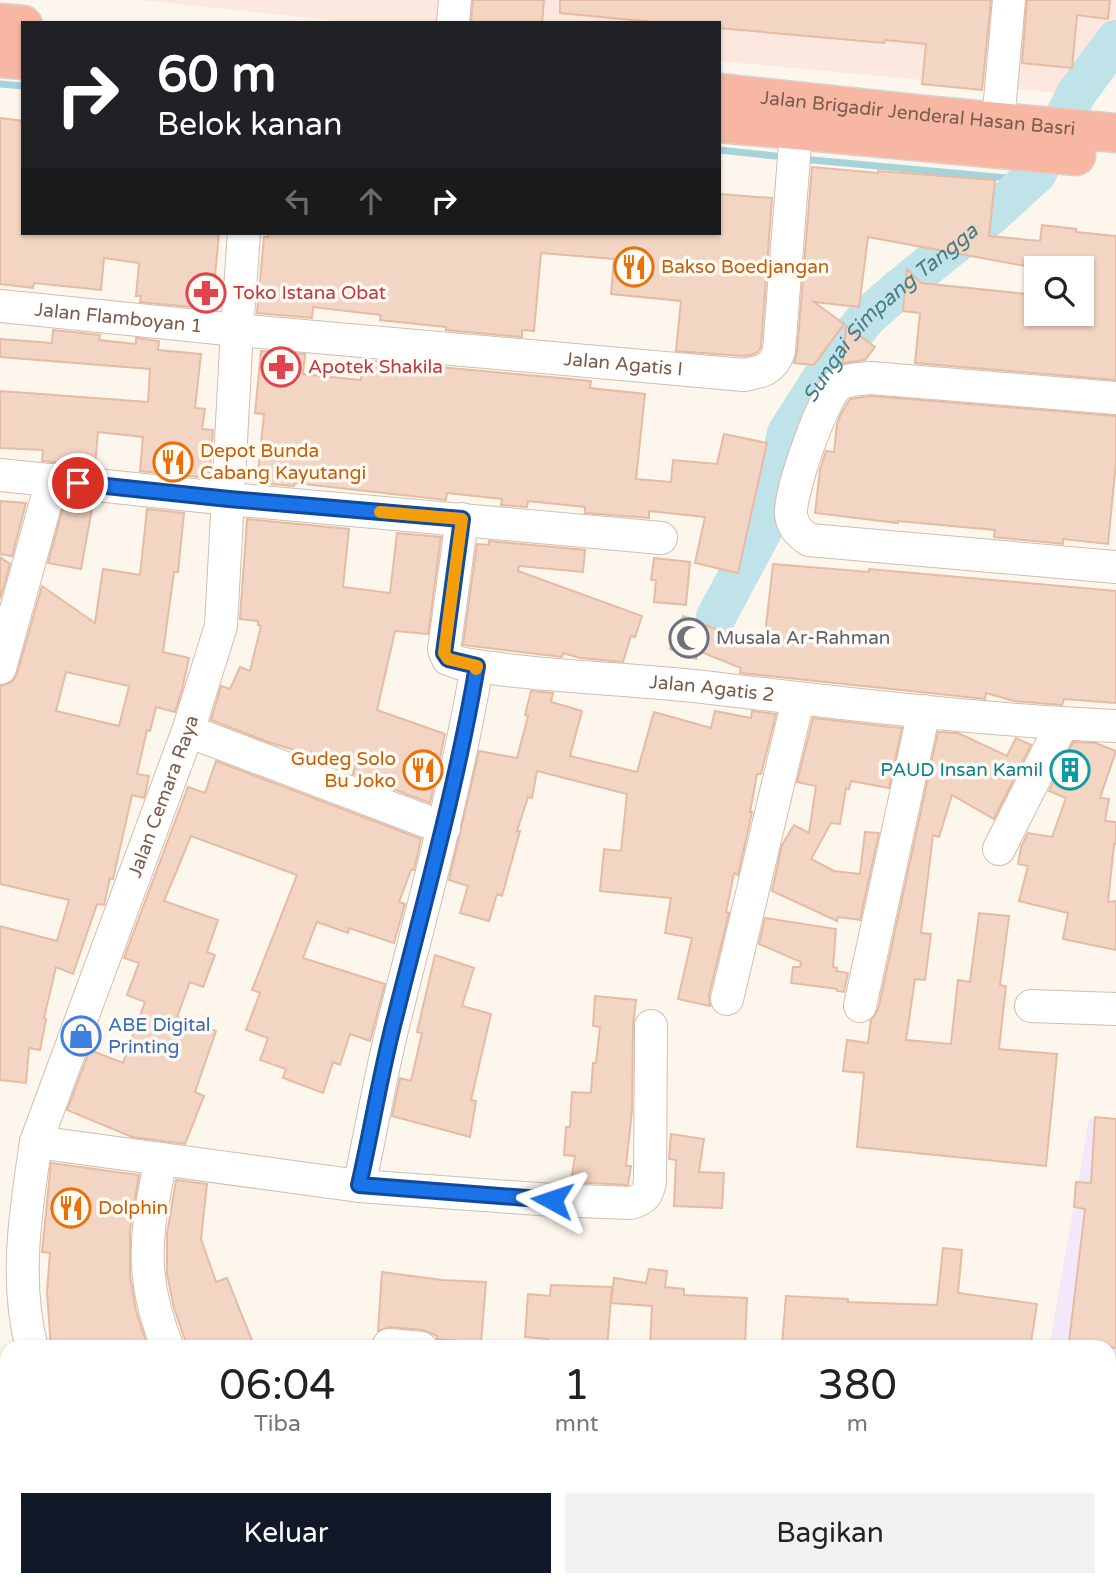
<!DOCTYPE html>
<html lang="id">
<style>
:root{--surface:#fff;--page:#f2f2f2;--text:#222;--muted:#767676;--accent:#111827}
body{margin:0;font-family:"Varela Round",sans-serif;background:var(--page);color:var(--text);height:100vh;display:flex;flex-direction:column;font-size:26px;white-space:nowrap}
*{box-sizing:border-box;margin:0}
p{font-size:23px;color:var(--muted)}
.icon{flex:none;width:38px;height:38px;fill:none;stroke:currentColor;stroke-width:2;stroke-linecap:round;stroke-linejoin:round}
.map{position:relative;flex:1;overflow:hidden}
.sheet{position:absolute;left:0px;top:1340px;width:1116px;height:247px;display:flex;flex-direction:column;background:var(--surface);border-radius:21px 21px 0 0;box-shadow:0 2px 5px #0004}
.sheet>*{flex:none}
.hud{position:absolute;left:21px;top:21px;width:700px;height:214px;border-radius:0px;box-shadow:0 2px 5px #0004;background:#202124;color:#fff;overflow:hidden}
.controls{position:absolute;left:1024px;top:256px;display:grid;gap:14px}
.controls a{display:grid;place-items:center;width:70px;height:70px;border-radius:0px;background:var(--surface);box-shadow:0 2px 5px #0004;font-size:35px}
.pin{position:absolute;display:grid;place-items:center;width:60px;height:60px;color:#fff;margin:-30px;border:4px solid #fff;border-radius:50%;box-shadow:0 2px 7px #0007}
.me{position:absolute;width:77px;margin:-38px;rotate:275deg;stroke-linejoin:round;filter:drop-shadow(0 0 5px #0008)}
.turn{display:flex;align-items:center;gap:24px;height:147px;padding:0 21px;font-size:32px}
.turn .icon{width:91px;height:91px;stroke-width:2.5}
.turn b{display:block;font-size:49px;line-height:60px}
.lanes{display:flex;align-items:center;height:66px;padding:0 21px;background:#0003;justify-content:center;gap:35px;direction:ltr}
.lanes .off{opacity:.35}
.eta{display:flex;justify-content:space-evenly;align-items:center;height:119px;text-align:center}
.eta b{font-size:42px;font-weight:600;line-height:49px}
.action{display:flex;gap:14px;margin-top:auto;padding:14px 21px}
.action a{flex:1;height:80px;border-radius:0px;background:var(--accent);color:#fff;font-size:28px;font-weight:600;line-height:80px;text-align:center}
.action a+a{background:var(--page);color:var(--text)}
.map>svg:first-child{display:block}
.commercial{fill:#fde8e0}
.education{fill:#f3e8fa}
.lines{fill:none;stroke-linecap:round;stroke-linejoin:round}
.stream{stroke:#a5d3da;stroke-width:7}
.river{stroke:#bfe3e8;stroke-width:40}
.building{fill:#f3d5c3;stroke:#e6bba3;stroke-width:2;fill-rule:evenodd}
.minor-casing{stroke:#d1beb0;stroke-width:34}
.highway-casing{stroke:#dad1cd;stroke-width:41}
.minor{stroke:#fff;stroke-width:32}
.highway{stroke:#f7b7a3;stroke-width:38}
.route-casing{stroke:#114b97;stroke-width:18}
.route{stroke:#1a73e8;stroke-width:12}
.slow{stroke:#f59e0b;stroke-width:12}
.labels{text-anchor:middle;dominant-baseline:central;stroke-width:7;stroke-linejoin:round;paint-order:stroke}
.street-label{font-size:19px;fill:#7a5c4d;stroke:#fffaf3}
.food-label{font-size:19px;fill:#c56008;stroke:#fffaf3;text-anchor:start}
.health-label{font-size:19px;fill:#be3a42;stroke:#fffaf3;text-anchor:start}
.worship-label{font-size:19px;fill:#5b616d;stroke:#fffaf3;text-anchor:start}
.culture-label{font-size:19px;fill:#0d838f;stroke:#fffaf3;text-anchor:end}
.shop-label{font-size:19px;fill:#366cbe;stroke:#fffaf3;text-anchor:start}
.water-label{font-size:21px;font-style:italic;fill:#437c86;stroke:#fffaf3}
</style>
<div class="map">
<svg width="1116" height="1586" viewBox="0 0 1116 1586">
<rect width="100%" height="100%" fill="#fdf6ec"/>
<path class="commercial" d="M142,0H1116V25L1105,44L1062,93L719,61V23H357Z"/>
<path class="education" d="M1089,1118L1116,1121V1404L1110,1400V1348H1049Z"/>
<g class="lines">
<path class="stream" d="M0,84L23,86
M719,150L775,156
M812,160L1029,180"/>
<path class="river" id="s1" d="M716,617L767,522L787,433L840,350L867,317L899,289L991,215L1037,173L1076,94L1116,40"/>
</g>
<path class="building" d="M473,0H544L542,23H471Z
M560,0H991L982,90L922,84L926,44L885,40L884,43L719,28V23H663L560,13Z
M1027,0H1110L1108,19L1077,15L1072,68L1022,63Z
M0,118L23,121V233H219L212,309L140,302L141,296H136L139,263L104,258L101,290L34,283L33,288L0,284Z
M812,167L878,173V171L995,180L989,236L1040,241L1042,225L1076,229V232L1116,236V380L915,363L920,313L903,311L907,269L921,283L1036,295V313H1082V268H1036L868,237L859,307L814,302L844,324L814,365L794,363L797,352Z
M719,194L772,198L761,347L758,352L751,355L743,356L676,351L681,301L611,294L614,259L541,253L534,331L522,330V337L446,330V327L380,320L381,315L313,307L312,318L257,313L264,237H268V233H719Z
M846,326L875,347L865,360L843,363Z
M53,330L100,335L99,340L136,344V338L159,341L158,350L201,354L195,408L205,409L202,429L213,430L209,478L140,471L143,437L98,432L95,466L42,461L43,450L0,448V391L148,402L150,369L0,357V339L52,343Z
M261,351L305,354L303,374L361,380L363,360L591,381L590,388L645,394L636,479L671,482L673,460L717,464L724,434L767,443L738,573L695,563L705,517L649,511V518L585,513V507L528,501L527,507L501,505L502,499L447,493L446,500L295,483L294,486L257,483L264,414L255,413Z
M871,396L1116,416V462L1108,544L1063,539V544L994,537L995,530L898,521V523L815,513L820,470L826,451L834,452L837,424L841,414L850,399Z
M65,500L93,503L81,569L48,563Z
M0,501L26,503L12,556L0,554Z
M147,509L184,513L178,572H174L163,652L189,658L182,690L175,712L156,707L150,731L147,730L137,774L149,776L145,795L144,798L132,795L113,879L110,878L104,905L97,904L73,974L56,967L44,1018L46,1019L40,1050L29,1048L26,1083L0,1080V926L57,941L69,900L0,884V686L12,682L17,674L42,586L95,623L103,569L140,575ZM66,672L129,686L119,726L56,711Z
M247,519L349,529L343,587L390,593L397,533L441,537L428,634L395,631L377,710L445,734L430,803L353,774L355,766L312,752L311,755L268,742L211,720L221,686L230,689L240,667L250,671L261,626L258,625V621L240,619Z
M489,541L585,550L583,572L519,566L518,571L642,616L635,637L631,636L623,662L580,658L563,653L562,657L463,645L477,544L489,545Z
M0,557L10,564L0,599Z
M654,558L690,562L686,605L654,602L656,580H651Z
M773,564L869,572V569L1116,591V703L1064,699L1062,705L1014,701L986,693L985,699L740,673L741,668L699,651L696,659L670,649L683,616L743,640L744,633L765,635Z
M531,691L553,693L551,702L582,711L570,756L637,772L654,712L711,728L715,711L751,718L752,711L776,714L761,774H757L750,812H752L738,875L734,873L726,912L729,913L709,995L710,1006L678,999L692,938L665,933L671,898L600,891L604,849L621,851L627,794L537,771L532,798L528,797L517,831H520L502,896L497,894L489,921L460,913L468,886L449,880L479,751L517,758L528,716L525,715Z
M813,718L902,728L889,788L851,781L849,789L846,788L840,824L831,823L811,859L834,871L860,874L865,832L879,833L860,920L838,917L837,921L772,891L782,845L794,825L809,833L816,786L797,782Z
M938,732L958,733L1007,756L1016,738L1031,745L994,819L952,795L939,837L933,835L921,933L931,934L925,980L915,979L906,1040L951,1044L958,980L970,982L979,913L1009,916L1000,985L1006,986L999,1049L1057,1054L1046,1166L857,1147L864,1073L843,1071L847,1040L868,1043L871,1020L878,1010Z
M1073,742L1096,743L1116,751L1100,798L1109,799L1105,821L1116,822V844H1114L1108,902L1116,901V950L1063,939L1068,913L1019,901L1028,866L1018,864L1021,847L1028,833L1052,837L1066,798L1049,791Z
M216,761L421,839L414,870H411L399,902L405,904L394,943L349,928L348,933L317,922L303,958L385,984L370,1041L350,1034L340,1065L333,1062L323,1093L283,1078L286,1069L260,1060L268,1038L246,1030L260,993L252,990L297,875L191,836L164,901L218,920L207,952L215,955L203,987L190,982L177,1017L216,1031L195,1092L204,1096L185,1144L132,1137L67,1110L90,1050L123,1063L145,1002L127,995L139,963L124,958L188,787L205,793Z
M765,918L836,929L833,967L837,968L836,971L848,973L844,992L837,991V989L791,983L793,967H800L801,962L759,944Z
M435,955L474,968L462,1006L491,1014L471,1100L476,1101L470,1137L392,1116L400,1078L411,1081L422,1033L417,1032Z
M595,996L636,1000L633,1026L632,1111L626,1166H631L628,1185L571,1182L575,1156L564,1155L566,1127H570L572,1092L591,1093L593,1063H596L600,1027L593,1026Z
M1095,1117L1116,1119V1348L1069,1342L1085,1209L1074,1207L1076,1182L1091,1183Z
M671,1134L704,1139L699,1172L724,1173L722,1208L674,1206L676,1160L669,1159Z
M51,1163L139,1175L130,1230V1276L136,1311L148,1348H51L47,1292L50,1253L42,1252Z
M176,1180L207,1184L201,1239L216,1282L227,1278L255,1348H188L174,1308L167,1274V1234Z
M943,1248L962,1250L958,1293L1037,1304L1030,1348H989L919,1342L918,1348L782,1345L786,1296L848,1299V1302L937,1305Z
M649,1269L667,1271L665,1287L684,1289V1295L747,1298L745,1346L681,1343V1348H650L652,1306L611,1303L614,1278L646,1283Z
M382,1272L442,1280L486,1282L481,1343L437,1339V1336L423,1330L390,1327L378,1331Z
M551,1285L612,1287L607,1348L579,1346V1348H548V1339L525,1337L528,1294L550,1296Z"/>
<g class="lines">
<g class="minor-casing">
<g id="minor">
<path d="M453,23L455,0"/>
<path d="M998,122L1009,0"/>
<path id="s2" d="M0,306L237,330L744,375C761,372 773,370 779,351L796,131"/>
<path d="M1116,398L871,378C861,379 848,379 839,384C823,395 789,494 791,515C793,527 799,533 809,540L1116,567"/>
<path d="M0,475L229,499L661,538"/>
<path id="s3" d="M462,519L444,650L448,659L459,663C539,677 622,678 703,687C840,703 978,720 1116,726"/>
<path d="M0,668L52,480"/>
<path d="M188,731L444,828"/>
<path d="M999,849L1062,724"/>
<path d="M727,999L798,700"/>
<path d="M860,1006L924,711"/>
<path d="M1031,1006L1116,1009"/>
<path d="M36,1142L359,1186L552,1200L631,1203C645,1199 648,1194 650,1181L651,1026"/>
<path d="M161,1159C146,1233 138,1275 168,1348"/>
<path d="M359,1186C372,1128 381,1070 396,1014C425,898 457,784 477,666"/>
<path d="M389,1345L421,1348"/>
<path id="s4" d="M32,1348C14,1281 26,1208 36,1142L188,731L221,626L237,330L244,233"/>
<path d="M0,1502L7,1499"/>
<path d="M1110,1520L1116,1524"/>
<path d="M118,1580L120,1586"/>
<path d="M257,1580L259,1586"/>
<path d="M974,1580V1586"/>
</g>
</g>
<g class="highway-casing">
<g id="highway">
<path d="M0,23L23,25"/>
<path d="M0,58L23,60"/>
<path id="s5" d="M719,93L924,115L1116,133"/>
<path d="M719,123L1076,156"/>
</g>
</g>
<use href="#minor" class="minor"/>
<use href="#highway" class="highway"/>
</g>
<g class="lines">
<g class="route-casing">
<path id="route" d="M78,483L229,499L462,519L444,653L448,659L477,666C457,784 425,898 396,1014C381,1070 372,1128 359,1185L552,1200"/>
</g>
<use href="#route" class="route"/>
<path class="slow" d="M380,512L462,519L444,653L448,659L477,666L476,669"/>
</g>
<defs>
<g id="restaurant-ring" transform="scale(2.0125)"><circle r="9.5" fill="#fffaf3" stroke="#e8710a" stroke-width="1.5"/><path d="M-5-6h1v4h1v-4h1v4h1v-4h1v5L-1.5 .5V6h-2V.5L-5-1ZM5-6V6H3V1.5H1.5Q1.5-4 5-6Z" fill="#e8710a"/></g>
<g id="pharmacy-ring" transform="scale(2.0125)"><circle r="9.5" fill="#fffaf3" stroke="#e0444e" stroke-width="1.5"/><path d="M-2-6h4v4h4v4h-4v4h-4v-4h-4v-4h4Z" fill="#e0444e"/></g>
<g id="mosque-ring" transform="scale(2.0125)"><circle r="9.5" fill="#fffaf3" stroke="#6b7280" stroke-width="1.5"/><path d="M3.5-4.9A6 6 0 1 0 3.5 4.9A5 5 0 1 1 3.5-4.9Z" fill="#6b7280"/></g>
<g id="building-ring" transform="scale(2.0125)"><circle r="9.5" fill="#fffaf3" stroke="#0f9aa8" stroke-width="1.5"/><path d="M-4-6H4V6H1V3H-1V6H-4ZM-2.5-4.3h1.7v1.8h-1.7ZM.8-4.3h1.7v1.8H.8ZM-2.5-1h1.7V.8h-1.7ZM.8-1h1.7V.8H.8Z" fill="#0f9aa8"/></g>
<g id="shop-ring" transform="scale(2.0125)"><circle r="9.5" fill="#fffaf3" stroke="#3f7fe0" stroke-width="1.5"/><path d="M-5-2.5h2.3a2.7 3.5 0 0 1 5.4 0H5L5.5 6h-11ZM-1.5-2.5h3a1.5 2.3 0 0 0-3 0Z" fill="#3f7fe0"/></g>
</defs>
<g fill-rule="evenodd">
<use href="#restaurant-ring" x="634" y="267"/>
<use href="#pharmacy-ring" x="206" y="293"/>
<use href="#pharmacy-ring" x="281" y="367"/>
<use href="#restaurant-ring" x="173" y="462"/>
<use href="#mosque-ring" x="689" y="638"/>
<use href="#restaurant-ring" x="423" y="770"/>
<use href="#building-ring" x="1070" y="770"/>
<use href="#shop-ring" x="81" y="1036"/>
<use href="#restaurant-ring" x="71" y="1208"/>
</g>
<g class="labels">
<g class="street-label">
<text stroke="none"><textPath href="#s5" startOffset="200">Jalan Brigadir Jenderal Hasan Basri</textPath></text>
<text stroke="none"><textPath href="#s2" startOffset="119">Jalan Flamboyan 1</textPath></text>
<text stroke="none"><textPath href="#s2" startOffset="626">Jalan Agatis I</textPath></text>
<text stroke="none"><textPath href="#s3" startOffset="408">Jalan Agatis 2</textPath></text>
<text stroke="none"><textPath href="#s4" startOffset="576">Jalan Cemara Raya</textPath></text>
</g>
<g class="food-label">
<text x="661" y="267">Bakso Boedjangan</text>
<text x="200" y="451">Depot Bunda<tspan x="200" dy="22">Cabang Kayutangi</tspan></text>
<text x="396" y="759" text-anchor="end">Gudeg Solo<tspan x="396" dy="22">Bu Joko</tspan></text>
<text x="98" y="1208">Dolphin</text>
</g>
<g class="health-label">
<text x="233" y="293">Toko Istana Obat</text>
<text x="308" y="367">Apotek Shakila</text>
</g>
<g class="worship-label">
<text x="716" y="638">Musala Ar-Rahman</text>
</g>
<g class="culture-label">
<text x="1043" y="770">PAUD Insan Kamil</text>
</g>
<g class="shop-label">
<text x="108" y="1025">ABE Digital<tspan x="108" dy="22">Printing</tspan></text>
</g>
<g class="water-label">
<text stroke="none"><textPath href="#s1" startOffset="359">Sungai Simpang Tangga</textPath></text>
</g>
</g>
</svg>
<div class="controls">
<a><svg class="icon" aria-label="search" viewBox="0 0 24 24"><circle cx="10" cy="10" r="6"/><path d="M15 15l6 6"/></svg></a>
</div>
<div class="pin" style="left:78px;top:483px;background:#d93025"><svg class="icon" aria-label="arrive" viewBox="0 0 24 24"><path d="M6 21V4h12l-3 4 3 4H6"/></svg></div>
<svg class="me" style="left:552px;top:1200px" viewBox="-20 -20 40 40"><path d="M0-17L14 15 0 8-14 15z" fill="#1a73e8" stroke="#fff" stroke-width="4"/></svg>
<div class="hud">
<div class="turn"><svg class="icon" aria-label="right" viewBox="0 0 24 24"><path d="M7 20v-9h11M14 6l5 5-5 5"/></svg><div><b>60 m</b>Belok kanan</div></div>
<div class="lanes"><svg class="icon off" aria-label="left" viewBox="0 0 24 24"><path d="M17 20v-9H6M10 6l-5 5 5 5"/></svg><svg class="icon off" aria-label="ahead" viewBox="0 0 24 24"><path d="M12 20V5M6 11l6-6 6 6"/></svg><svg class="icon" aria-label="right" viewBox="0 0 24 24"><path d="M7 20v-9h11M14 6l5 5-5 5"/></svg></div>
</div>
<section class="sheet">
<div class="eta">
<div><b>06:04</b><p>Tiba</p></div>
<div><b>1</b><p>mnt</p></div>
<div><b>380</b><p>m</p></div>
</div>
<div class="action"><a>Keluar</a><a>Bagikan</a></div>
</section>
</div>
